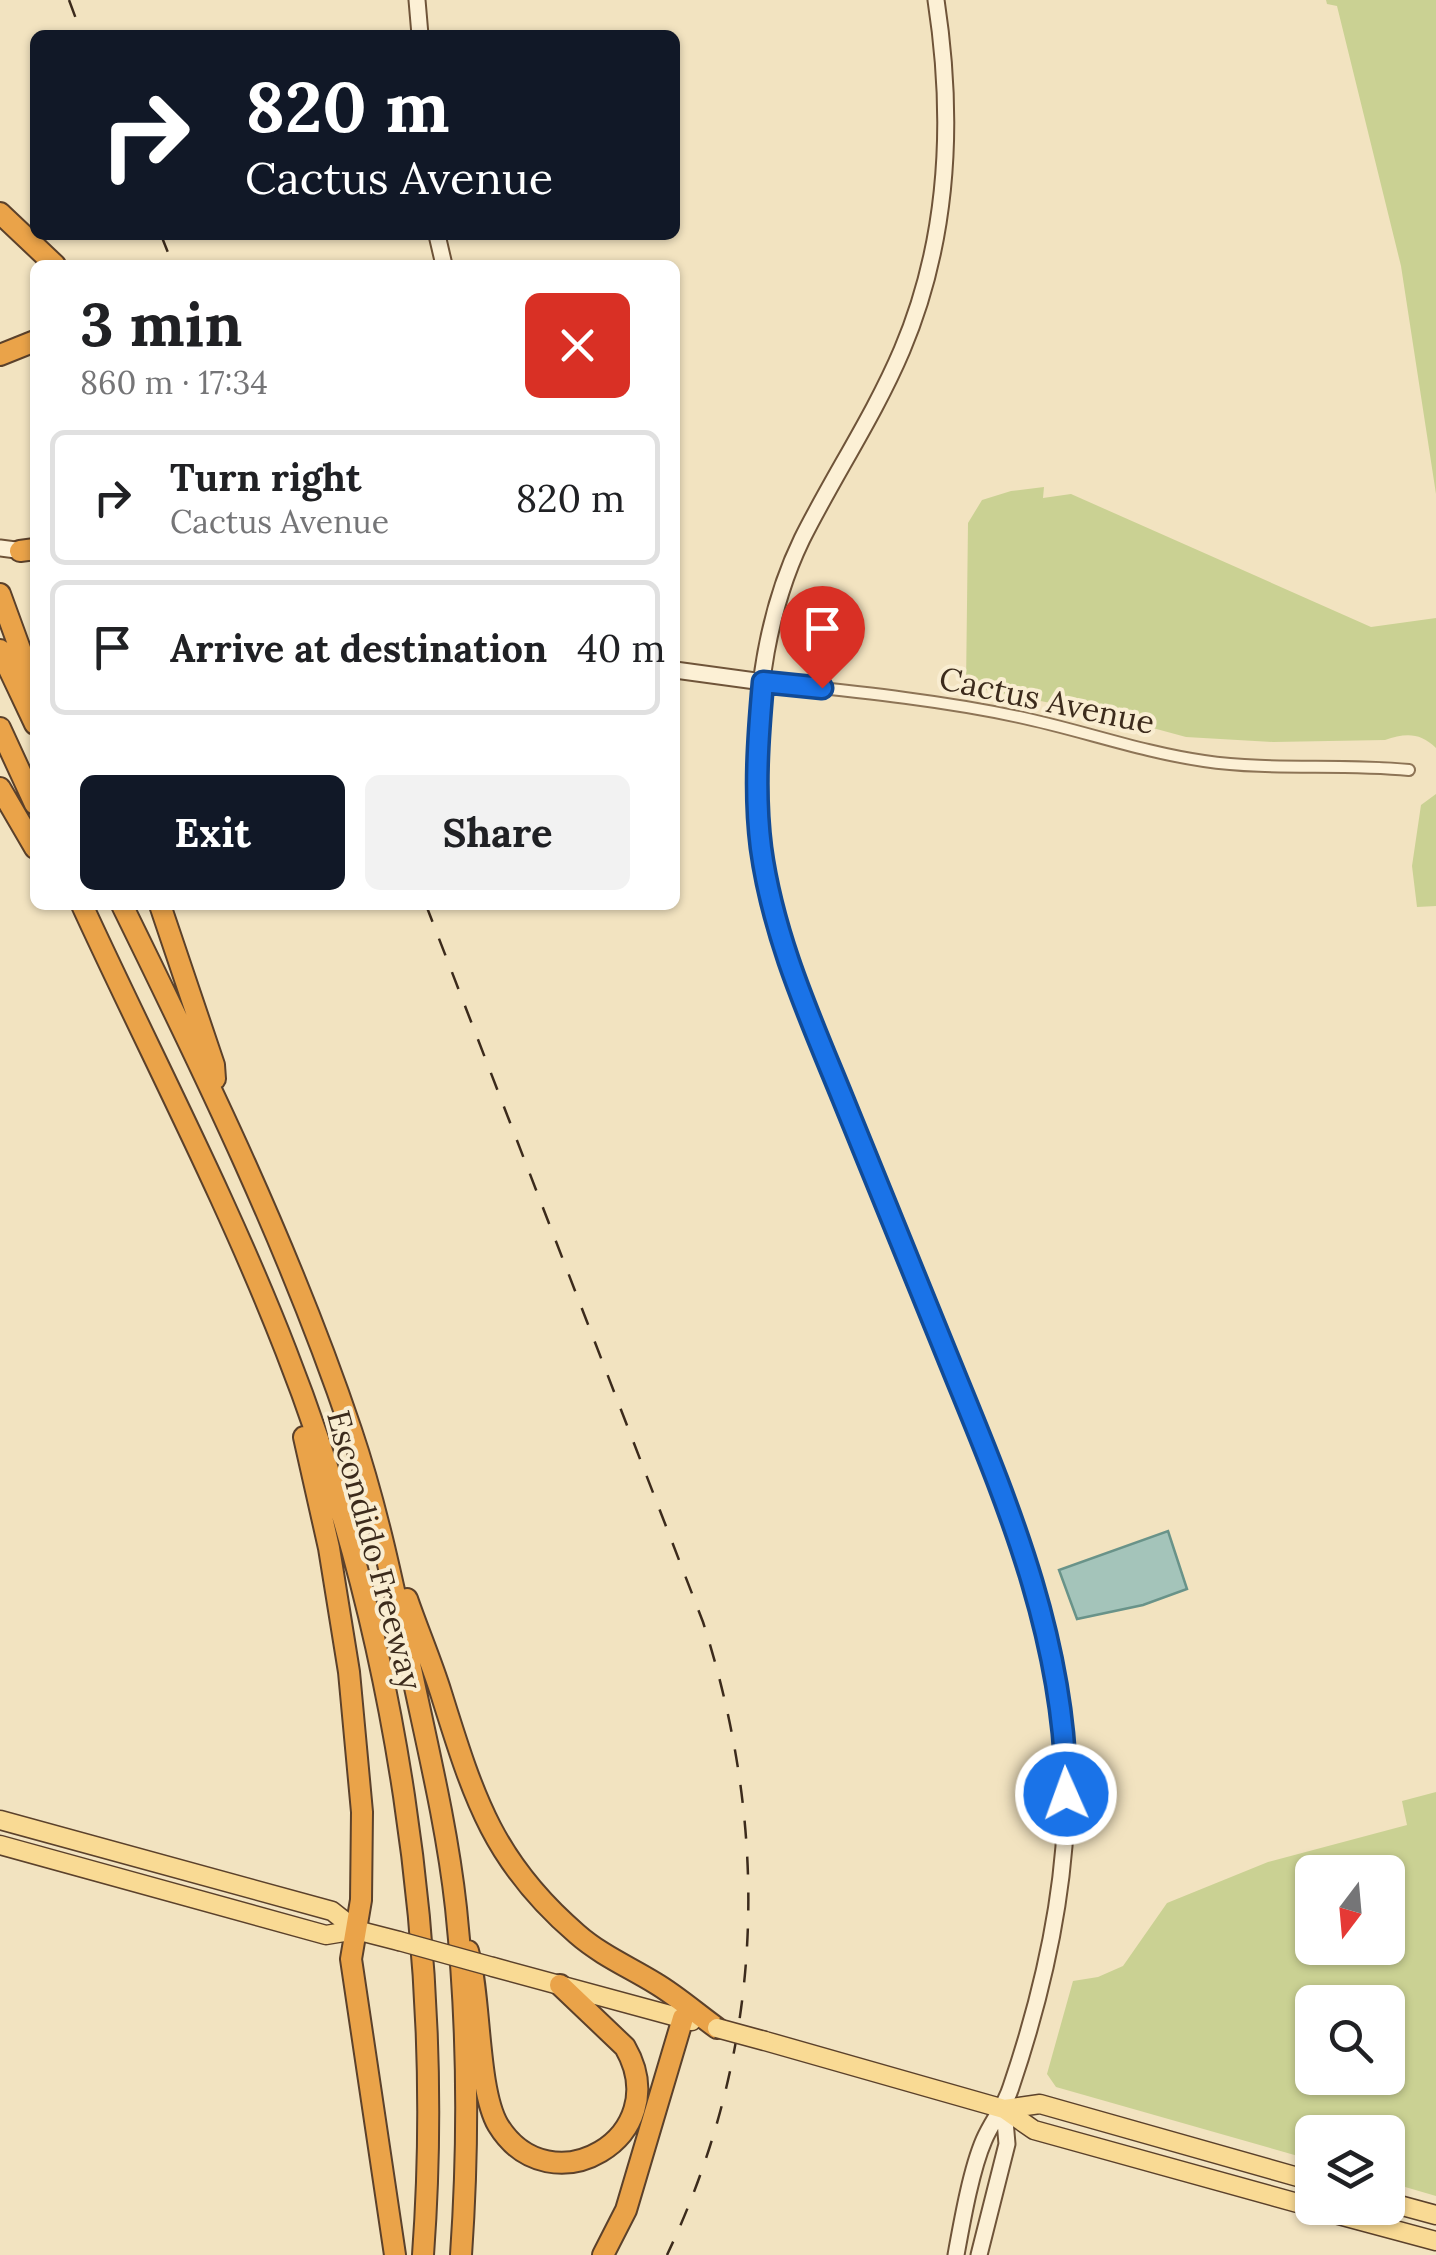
<!DOCTYPE html>
<meta charset="utf-8">
<style>
:root{--surface:#fff;--page:#f2f2f2;--text:#202124;--muted:#757577;--line:#e0e0e0;--accent:#111827}
body{margin:0;font-family:Lora,serif;background:var(--page);color:var(--text);height:100vh;display:flex;flex-direction:column;font-size:38px;white-space:nowrap}
*{box-sizing:border-box;margin:0}
p{font-size:32px;color:var(--muted)}
.icon{flex:none;width:55px;height:55px;fill:none;stroke:currentColor;stroke-width:2;stroke-linecap:round;stroke-linejoin:round}
.map{position:relative;flex:1;overflow:hidden}
.side{position:absolute;left:30px;top:260px;width:650px;height:650px;display:flex;flex-direction:column;background:var(--surface);border-radius:15px;box-shadow:0 2px 8px #0004}
.side>*{flex:none}
.guide{position:absolute;left:30px;top:30px;width:650px;height:210px;border-radius:15px;box-shadow:0 2px 8px #0004;background:#111827;color:#fff;overflow:hidden}
.needle{width:65px;rotate:196deg}
.controls{position:absolute;left:1295px;top:1855px;display:grid;gap:20px}
.controls a{display:grid;place-items:center;width:110px;height:110px;border-radius:15px;background:var(--surface);box-shadow:0 2px 8px #0004;font-size:50px}
.pin{position:absolute;display:grid;place-items:center;width:85px;height:85px;color:#fff;margin:-102px -42px;border-radius:50% 50% 50% 0;rotate:-45deg;box-shadow:0 0 10px #0007}
.pin .icon{rotate:45deg}
.me{position:absolute;width:110px;margin:-55px;rotate:358deg;stroke-linejoin:round;filter:drop-shadow(0 0 8px #0008)}
.turn{display:flex;align-items:center;gap:35px;height:210px;padding:0 50px;font-size:45px}
.turn .icon{width:130px;height:130px;stroke-width:2.5}
.turn b{display:block;font-size:70px;line-height:85px}
.round{display:grid;place-items:center;flex:none;width:105px;height:105px;border-radius:15px;background:var(--page)}
.summary{display:flex;align-items:center;justify-content:space-between;height:170px;padding:0 50px}
h1{font-size:60px;font-weight:700;line-height:75px}
.cta{display:flex;gap:20px;margin-top:auto;padding:20px 50px}
.cta a{flex:1;height:115px;border-radius:15px;background:var(--accent);color:#fff;font-size:40px;font-weight:700;line-height:115px;text-align:center}
.cta a+a{background:var(--page);color:var(--text)}
ul{padding:0;list-style:none}
li{display:flex;align-items:center;gap:30px;height:135px;margin:0 20px 15px;padding:0 30px;border:5px solid var(--line);border-radius:15px}
li div{flex:1}
li b{display:block;font-size:38px}
li em{font-style:normal}
.map>svg:first-child{display:block}
.green{fill:#cad193;fill-rule:evenodd}
.water{fill:#a4c4ba;stroke:#699389;stroke-width:2.5}
.lines{fill:none;stroke-linecap:round;stroke-linejoin:round}
.street-casing{stroke:#8d7456;stroke-width:14}
.secondary-casing{stroke:#6f5439;stroke-width:19}
.primary-casing{stroke:#5b412b;stroke-width:21}
.highway-casing{stroke:#5b412b;stroke-width:24}
.street{stroke:#fcf0d5;stroke-width:10}
.secondary{stroke:#fcf0d5;stroke-width:15}
.primary{stroke:#f9da94;stroke-width:18}
.highway{stroke:#eaa349;stroke-width:20}
.rail{stroke:#3c2b1c;stroke-width:2.5;stroke-dasharray:18 18;stroke-linecap:butt}
.primary-bridge-casing{stroke:#5b412b;stroke-width:21;stroke-linecap:butt}
.primary-bridge{stroke:#f9da94;stroke-width:18}
.route-casing{stroke:#114b97;stroke-width:25}
.route{stroke:#1a73e8;stroke-width:18}
.labels{text-anchor:middle;dominant-baseline:central;stroke-width:8;stroke-linejoin:round;paint-order:stroke}
.street-label{font-size:32px;fill:#3c2b1c;stroke:#f9edd1}
</style>
<div class="map">
<svg width="1436" height="2255" viewBox="0 0 1436 2255">
<rect width="100%" height="100%" fill="#f2e3c0"/>
<path class="green" d="M1326,0H1436V494L1401,266L1337,6L1327,4Z
M1044,487L1043,498L1071,494L1371,627L1436,618V748C1420,732 1405,733 1385,740L1273,742L1186,737L1090,711L966,686L968,523L982,500L1011,491Z
M1436,794V906L1417,907L1412,866L1421,805Z
M1436,1792V2196L1388,2182V2132H1312V2160L1056,2087L1047,2074L1073,1981L1098,1977L1123,1966L1167,1903L1268,1862L1407,1825L1402,1801ZM1388,1872V1948H1312V1872ZM1312,2002H1388V2078H1312Z"/>
<path class="water" d="M1168,1531L1187,1589L1143,1605L1077,1619L1059,1570Z"/>
<g class="lines">
<g class="street-casing">
<path id="street" d="M763,682C848,691 935,699 1019,717C1081,730 1141,752 1204,761C1271,771 1340,763 1409,770"/>
</g>
<g class="secondary-casing">
<path id="secondary" d="M417,0L420,35
M936,0C954,117 949,239 902,350C874,416 834,475 802,539C768,609 756,693 756,770C757,889 799,992 843,1100C885,1203 928,1305 969,1408C1010,1511 1052,1614 1063,1726C1076,1847 1050,1972 1011,2087C1005,2107 992,2121 984,2140C971,2170 962,2222 956,2255
M437,235L444,265
M0,548L31,552
M675,670L763,682
M979,2255L1007,2144L1004,2109"/>
</g>
<g class="primary-casing">
<path id="primary" d="M0,1820L332,1911L356,1930L399,1941
M0,1845L326,1935L356,1930
M493,1967L692,2021
M765,2041L1004,2109L1034,2130L1312,2207
M1004,2109L1040,2104L1312,2181
M1388,2202L1436,2215
M1313,2208L1436,2241"/>
</g>
<g class="highway-casing">
<path id="highway" d="M0,213L55,265
M0,355L35,341
M20,551L35,549
M0,594L35,690
M0,650L35,724
M0,728L35,804
M0,788L35,848
M82,905C150,1053 227,1199 286,1351C396,1631 445,1956 423,2255
M122,905C206,1076 290,1249 351,1430C377,1507 393,1585 410,1664C427,1745 447,1826 456,1908C468,2023 469,2140 461,2255
M160,905L214,1065L215,1079
M304,1437L329,1548L349,1672L362,1812L361,1900L351,1959L395,2255
M407,1599C418,1631 431,1661 441,1693C473,1795 492,1861 577,1934C601,1955 629,1967 655,1983C677,1996 696,2013 717,2028
M468,1951C481,1997 477,2089 498,2125C550,2210 677,2137 625,2047L560,1985
M603,2255L626,2210L683,2018"/>
</g>
<use href="#street" class="street"/>
<use href="#secondary" class="secondary"/>
<use href="#primary" class="primary"/>
<use href="#highway" class="highway"/>
<path class="rail" d="M69,0L82,35
M161,235L173,265
M426,905L703,1622C772,1837 764,2050 667,2255"/>
<g class="primary-bridge-casing">
<path id="primary-bridge" d="M399,1941L493,1967
M717,2028L765,2041"/>
</g>
<use href="#primary-bridge" class="primary-bridge"/>
</g>
<g class="lines">
<g class="route-casing">
<path id="route" d="M822,688L763,682C758,738 754,793 761,848C773,937 810,1018 843,1099C881,1193 919,1286 957,1380C1012,1514 1066,1647 1066,1794"/>
</g>
<use href="#route" class="route"/>
</g>
<g class="labels">
<g class="street-label">
<text transform="translate(1047 700) rotate(12)">Cactus Avenue</text>
<text transform="translate(375 1550) rotate(75)">Escondido Freeway</text>
</g>
</g>
</svg>
<div class="controls">
<a><svg class="needle" viewBox="-14 -14 28 28"><path d="M0-13l5 13h-10z" fill="#e53935"/><path d="M0 13l5-13h-10z" fill="#757577"/></svg></a>
<a><svg class="icon" aria-label="search" viewBox="0 0 24 24"><circle cx="10" cy="10" r="6"/><path d="M15 15l6 6"/></svg></a>
<a><svg class="icon" aria-label="layers" viewBox="0 0 24 24"><path d="M12 4l9 5-9 5-9-5zM3 14l9 5 9-5"/></svg></a>
</div>
<div class="pin" style="left:822px;top:688px;background:#d93025"><svg class="icon" aria-label="arrive" viewBox="0 0 24 24"><path d="M6 21V4h12l-3 4 3 4H6"/></svg></div>
<svg class="me" style="left:1066px;top:1794px" viewBox="-20 -20 40 40"><circle r="17" fill="#1a73e8" stroke="#fff" stroke-width="3"/><path d="M0-11L8 9 0 5-8 9z" fill="#fff"/></svg>
<div class="guide">
<div class="turn"><svg class="icon" aria-label="right" viewBox="0 0 24 24"><path d="M7 20v-9h11M14 6l5 5-5 5"/></svg><div><b>820 m</b>Cactus Avenue</div></div>
</div>
<section class="side">
<div class="summary"><div><h1>3 min</h1><p>860 m · 17:34</p></div><a class="round" style="background:#d93025;color:#fff"><svg class="icon" aria-label="close" viewBox="0 0 24 24"><path d="M6 6l12 12M18 6L6 18"/></svg></a></div>
<ul>
<li><svg class="icon" aria-label="right" viewBox="0 0 24 24"><path d="M7 20v-9h11M14 6l5 5-5 5"/></svg><div><b>Turn right</b><p>Cactus Avenue</p></div><em>820 m</em></li>
<li><svg class="icon" aria-label="arrive" viewBox="0 0 24 24"><path d="M6 21V4h12l-3 4 3 4H6"/></svg><div><b>Arrive at destination</b></div><em>40 m</em></li>
</ul>
<div class="cta"><a>Exit</a><a>Share</a></div>
</section>
</div>
